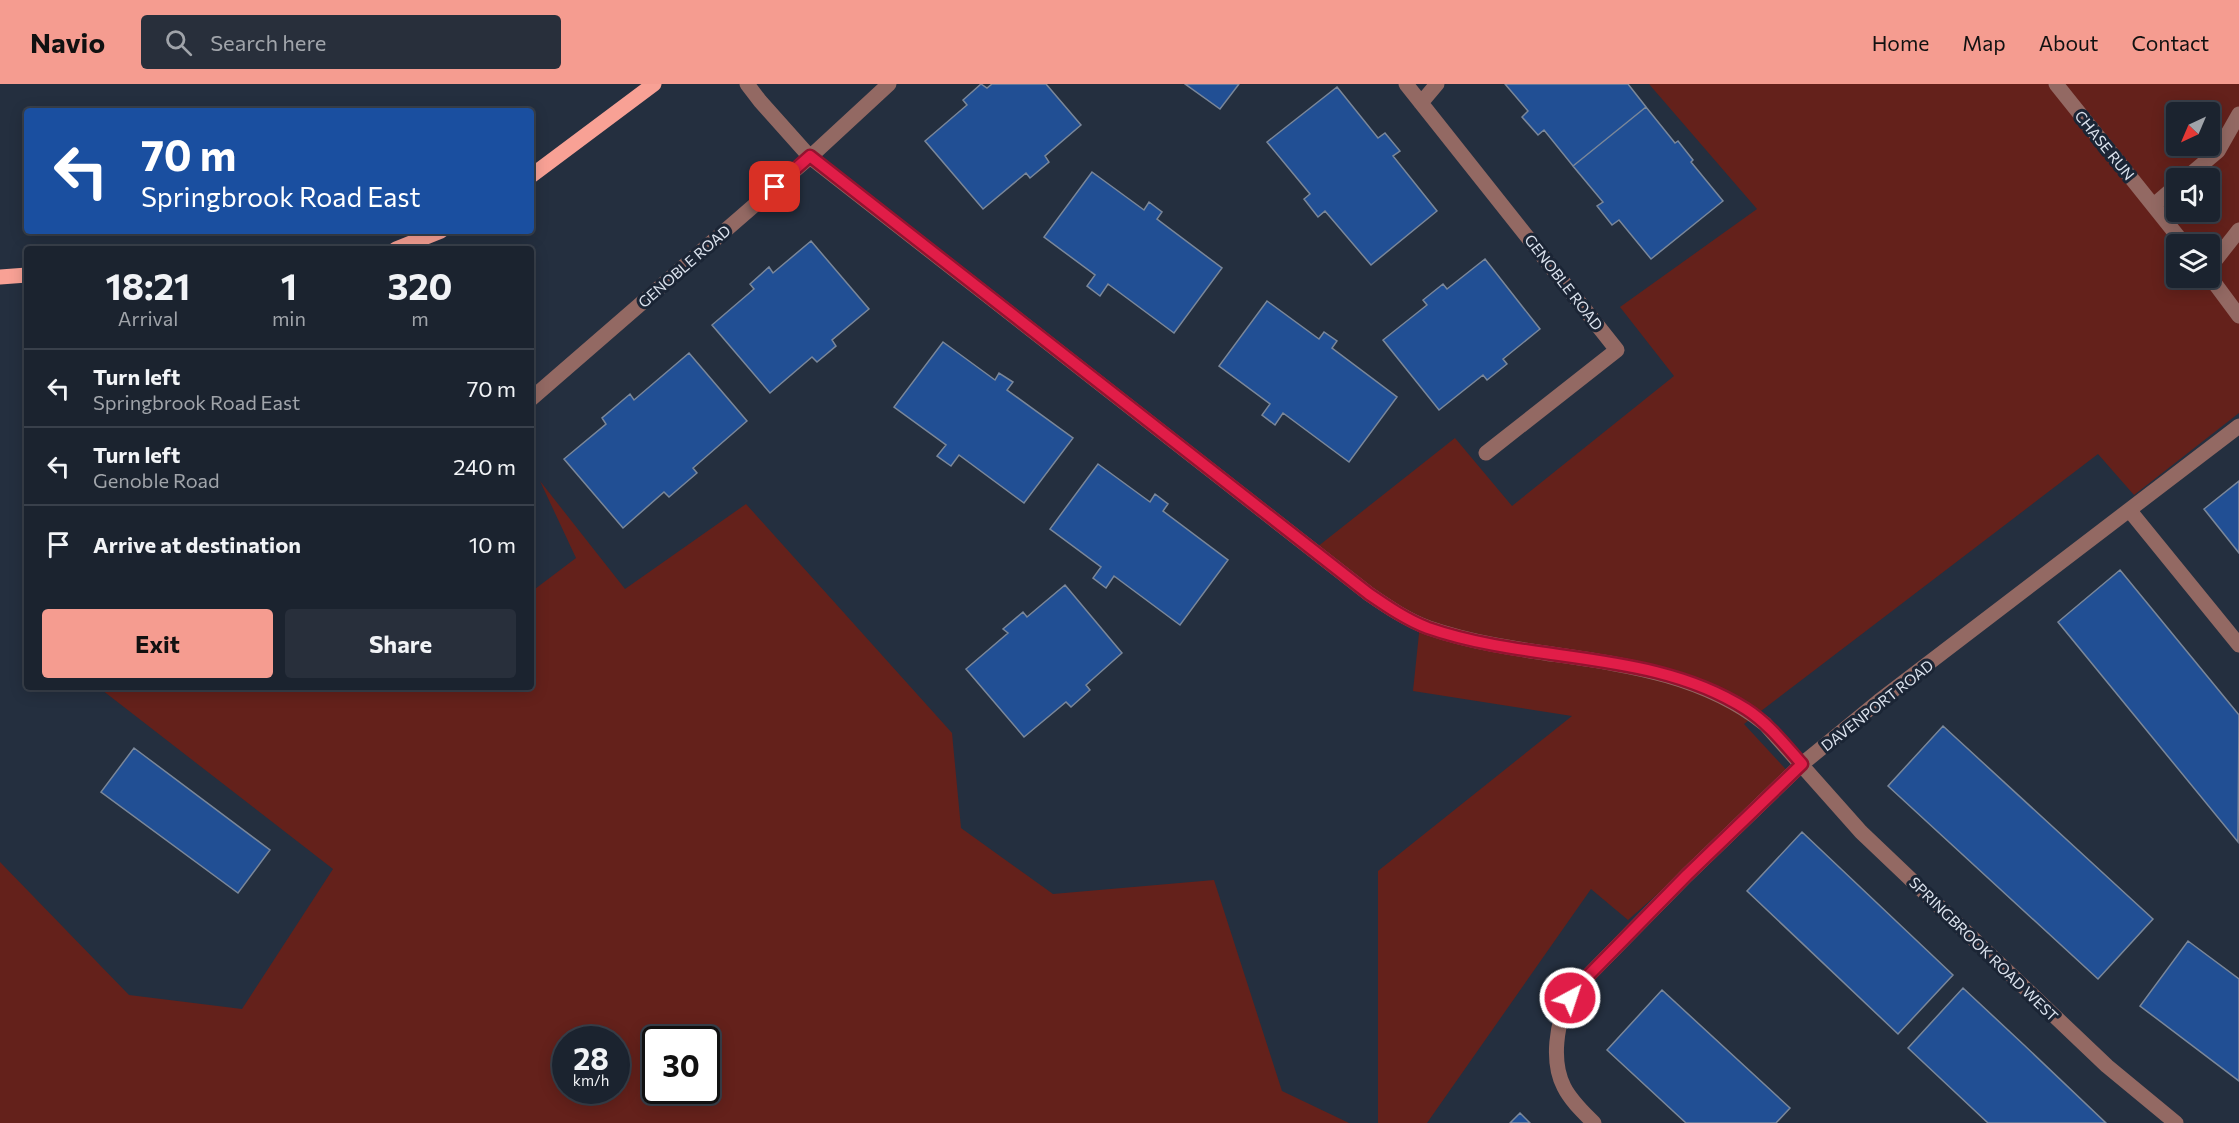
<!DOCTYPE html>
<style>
:root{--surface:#1b232f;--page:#282f3b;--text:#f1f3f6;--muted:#a0a4aa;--line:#39404b;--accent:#f59c90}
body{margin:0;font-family:Commissioner,sans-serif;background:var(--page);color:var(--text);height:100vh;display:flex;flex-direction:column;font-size:22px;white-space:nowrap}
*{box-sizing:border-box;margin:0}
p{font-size:20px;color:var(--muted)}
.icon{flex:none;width:33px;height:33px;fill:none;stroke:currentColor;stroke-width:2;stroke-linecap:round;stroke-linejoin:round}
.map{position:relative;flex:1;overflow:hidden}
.details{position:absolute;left:24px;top:162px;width:510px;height:444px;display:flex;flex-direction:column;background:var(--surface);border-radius:6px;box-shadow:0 3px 15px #0003,0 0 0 2px var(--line)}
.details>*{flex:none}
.banner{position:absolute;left:24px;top:24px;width:510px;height:126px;border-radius:6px;box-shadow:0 3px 15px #0003,0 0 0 2px var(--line);background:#1a4fa0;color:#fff;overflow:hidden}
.needle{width:39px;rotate:224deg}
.buttons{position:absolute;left:2166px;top:18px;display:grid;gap:12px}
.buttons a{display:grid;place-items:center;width:54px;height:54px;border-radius:6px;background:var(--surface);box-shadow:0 3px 15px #0003,0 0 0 2px var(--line);font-size:30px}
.speed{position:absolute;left:552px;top:942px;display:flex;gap:12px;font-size:30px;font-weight:700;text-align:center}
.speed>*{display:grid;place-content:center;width:78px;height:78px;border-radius:50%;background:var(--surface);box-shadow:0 3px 15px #0003,0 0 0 2px var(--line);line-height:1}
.speed small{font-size:15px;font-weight:400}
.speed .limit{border:3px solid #111;border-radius:9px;background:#fff;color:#111}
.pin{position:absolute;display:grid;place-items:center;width:51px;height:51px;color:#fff;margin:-26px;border-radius:12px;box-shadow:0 3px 9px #0006}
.me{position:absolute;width:66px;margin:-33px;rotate:40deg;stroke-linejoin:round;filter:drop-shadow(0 0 4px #0008)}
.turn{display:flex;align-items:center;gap:21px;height:126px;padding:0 18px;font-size:27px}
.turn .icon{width:78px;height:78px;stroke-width:2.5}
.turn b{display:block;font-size:42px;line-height:51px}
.eta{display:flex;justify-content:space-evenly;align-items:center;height:102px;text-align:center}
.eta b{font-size:36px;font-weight:700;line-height:42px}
.primary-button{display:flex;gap:12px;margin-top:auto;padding:12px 18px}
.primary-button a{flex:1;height:69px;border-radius:6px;background:var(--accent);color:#111;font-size:24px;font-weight:700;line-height:69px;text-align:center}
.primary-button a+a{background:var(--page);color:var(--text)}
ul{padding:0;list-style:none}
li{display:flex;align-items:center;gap:18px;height:78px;padding:0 18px;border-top:2px solid var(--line)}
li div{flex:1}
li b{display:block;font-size:22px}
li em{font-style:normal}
header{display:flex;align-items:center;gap:36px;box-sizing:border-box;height:84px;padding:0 30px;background:var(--accent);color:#111}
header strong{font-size:28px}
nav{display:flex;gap:33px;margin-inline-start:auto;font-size:21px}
.search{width:420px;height:54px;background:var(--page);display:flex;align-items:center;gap:15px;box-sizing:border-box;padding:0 21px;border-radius:6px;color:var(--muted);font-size:22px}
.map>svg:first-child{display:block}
.green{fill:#64211b;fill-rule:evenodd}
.building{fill:#214f94;stroke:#7a879a;stroke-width:1.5}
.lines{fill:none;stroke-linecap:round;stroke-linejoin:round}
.minor{stroke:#936963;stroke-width:15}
.major{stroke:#f8a195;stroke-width:15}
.route-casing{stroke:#92132f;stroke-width:15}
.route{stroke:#e11d48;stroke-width:10}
.labels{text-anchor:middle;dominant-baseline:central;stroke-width:6;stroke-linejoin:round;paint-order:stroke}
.street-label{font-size:15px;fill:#dce3ee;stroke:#1b2535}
</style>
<header>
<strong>Navio</strong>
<div class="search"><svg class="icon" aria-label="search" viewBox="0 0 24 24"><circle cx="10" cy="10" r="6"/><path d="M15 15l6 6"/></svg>Search here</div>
<nav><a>Home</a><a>Map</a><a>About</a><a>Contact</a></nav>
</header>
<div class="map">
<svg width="2239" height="1039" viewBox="0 0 2239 1039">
<rect width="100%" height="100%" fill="#242f3f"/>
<path class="green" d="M1649,0H2239V329L2134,411L2098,370L1744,640L1792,692L1628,836L1591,805L1427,1039H1378V787L1572,632L1413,607L1420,540L1307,471L1455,354L1512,422L1674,292L1620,223L1757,125ZM2176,28H2210V62H2176ZM2176,94H2210V128H2176ZM2176,160H2210V194H2176Z
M540,397L625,505L746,420L952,649L961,744L1053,810L1214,796L1282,1007L1349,1039H0V778L129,911L242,925L333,785L102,606L104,603H531V508L576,474ZM566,956H616V1006H566ZM656,956H706V1006H656Z"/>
<path class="building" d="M981,0L987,4L992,0H1046L1081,41L1045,72L1049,78L1030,94L1026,89L983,125L925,57L967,21L963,16Z
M1185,0H1239L1220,25Z
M1505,0H1628L1646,23L1573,82L1544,46L1538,51L1522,33L1528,27Z
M1337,3L1378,54L1385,49L1400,67L1393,72L1437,127L1371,181L1325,127L1318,133L1304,115L1310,110L1267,58Z
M1646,23L1675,59L1678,57L1693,76L1691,78L1723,117L1651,175L1619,136L1612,141L1597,122L1603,118L1573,82Z
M1092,88L1144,126L1149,118L1162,128L1157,135L1222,184L1174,249L1108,200L1100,212L1087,202L1095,191L1044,153Z
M811,157L869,225L832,256L836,262L817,278L812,273L770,309L712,241L754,205L750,200L769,183L773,189Z
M1485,175L1540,245L1503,275L1507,280L1487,296L1483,291L1439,326L1383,256L1427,221L1423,216L1443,200L1447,205Z
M1267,217L1319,255L1324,248L1337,257L1332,264L1397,313L1349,378L1283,329L1275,341L1262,331L1270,320L1219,282Z
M943,258L995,296L999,289L1013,298L1007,306L1073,354L1024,419L959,371L951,382L937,372L946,361L894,323Z
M689,269L747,337L693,384L697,389L669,413L664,408L623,444L564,375L606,340L602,334L630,310L634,316Z
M1098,380L1150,418L1155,410L1168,420L1163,427L1228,476L1180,541L1114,492L1106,504L1093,494L1101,483L1050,445Z
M2239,397V469L2204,425Z
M2120,486L2239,631L2238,758L2058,538Z
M1065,501L1122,569L1086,601L1090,606L1071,623L1066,618L1024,653L966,585L1008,549L1003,545L1023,528L1027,533Z
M1943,642L2153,835L2098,895L1888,702Z
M134,664L270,766L238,809L101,708Z
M1802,748L1953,891L1898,950L1747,807Z
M2188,857L2239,895V997L2140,922Z
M1963,904L2024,961L2106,1039H1988L1908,964Z
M1662,906L1790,1024L1776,1039H1686L1607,966Z
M1520,1029L1530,1039H1510Z"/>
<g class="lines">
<path class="minor" d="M747,0L760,17L810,73L1369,510C1388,523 1407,536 1429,544C1539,582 1669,564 1765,640L1861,748L2107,982L2176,1039
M1406,0L1617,266L1486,369
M2056,0L2184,160
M1421,19L1437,0
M2186,94L2218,67L2239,30
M2154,121L2176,102
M2210,183L2239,146
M2210,193L2239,232
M531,315L810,73L889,0
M2130,427L2239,561
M1594,1039C1583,1028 1571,1017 1564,1003C1551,978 1556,938 1570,914C1574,907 1580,901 1584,896L1687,791L1802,680L1879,617L2239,342"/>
<path class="major" d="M531,92L654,0
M396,165L441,147
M0,193L27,191"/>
</g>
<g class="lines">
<g class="route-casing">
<path id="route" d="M775,103L810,72L1369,510C1388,523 1407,536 1428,544C1531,580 1652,565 1746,625C1768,639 1785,661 1802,680L1687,791L1584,896L1570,914"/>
</g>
<use href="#route" class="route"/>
</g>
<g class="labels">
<g class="street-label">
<text transform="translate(2105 61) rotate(51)">CHASE RUN</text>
<text transform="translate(684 182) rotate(-41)">GENOBLE ROAD</text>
<text transform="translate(1564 198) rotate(52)">GENOBLE ROAD</text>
<text transform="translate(1877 621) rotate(-38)">DAVENPORT ROAD</text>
<text transform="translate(1984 865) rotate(44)">SPRINGBROOK ROAD WEST</text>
</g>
</g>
</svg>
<div class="buttons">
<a><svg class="needle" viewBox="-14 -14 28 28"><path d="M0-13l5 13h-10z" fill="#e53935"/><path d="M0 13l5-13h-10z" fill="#a0a4aa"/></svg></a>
<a><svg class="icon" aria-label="sound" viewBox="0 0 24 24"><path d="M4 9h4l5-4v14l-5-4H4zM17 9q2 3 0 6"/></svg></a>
<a><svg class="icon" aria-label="layers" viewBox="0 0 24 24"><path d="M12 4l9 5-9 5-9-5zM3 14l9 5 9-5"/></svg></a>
</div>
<div class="speed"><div>28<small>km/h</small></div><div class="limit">30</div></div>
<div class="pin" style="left:775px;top:103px;background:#d93025"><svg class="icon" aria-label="arrive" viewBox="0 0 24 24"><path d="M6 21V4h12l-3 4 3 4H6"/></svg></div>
<svg class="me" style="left:1570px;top:914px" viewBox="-20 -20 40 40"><circle r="17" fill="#e11d48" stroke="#fff" stroke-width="3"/><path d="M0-11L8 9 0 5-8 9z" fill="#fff"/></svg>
<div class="banner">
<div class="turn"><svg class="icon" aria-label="left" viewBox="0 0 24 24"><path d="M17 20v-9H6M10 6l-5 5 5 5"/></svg><div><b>70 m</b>Springbrook Road East</div></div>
</div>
<section class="details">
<div class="eta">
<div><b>18:21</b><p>Arrival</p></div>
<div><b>1</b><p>min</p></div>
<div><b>320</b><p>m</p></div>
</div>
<ul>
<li><svg class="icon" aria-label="left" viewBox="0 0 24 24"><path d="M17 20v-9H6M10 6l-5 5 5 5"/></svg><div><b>Turn left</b><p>Springbrook Road East</p></div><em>70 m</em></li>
<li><svg class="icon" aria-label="left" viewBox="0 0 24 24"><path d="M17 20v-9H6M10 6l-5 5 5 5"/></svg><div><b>Turn left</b><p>Genoble Road</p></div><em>240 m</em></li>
<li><svg class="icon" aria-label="arrive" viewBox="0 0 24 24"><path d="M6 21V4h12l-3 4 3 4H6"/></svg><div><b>Arrive at destination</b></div><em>10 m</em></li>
</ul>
<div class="primary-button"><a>Exit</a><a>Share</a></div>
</section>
</div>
